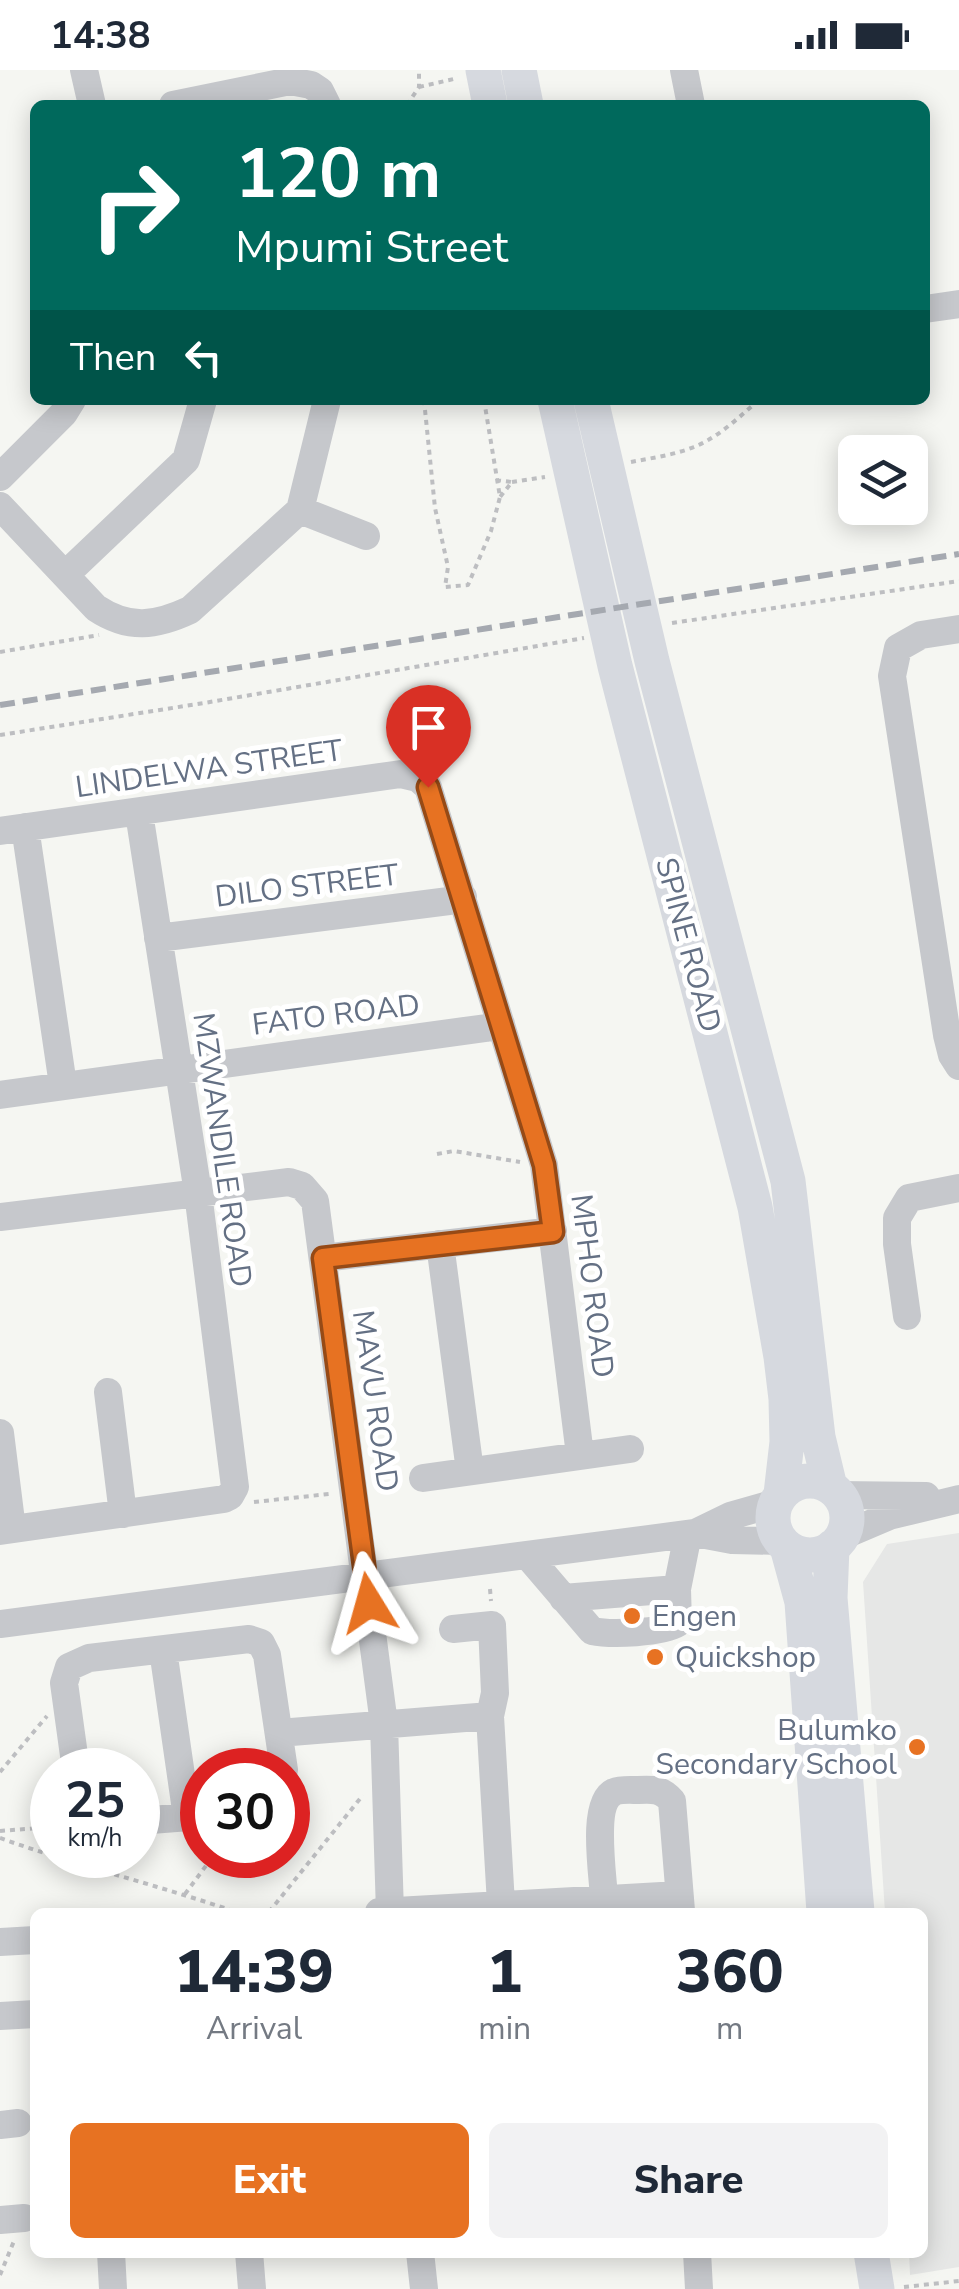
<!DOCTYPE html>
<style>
:root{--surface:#fff;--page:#f2f2f3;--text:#1f2937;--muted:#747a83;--accent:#e77222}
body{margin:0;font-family:"Nunito Sans",sans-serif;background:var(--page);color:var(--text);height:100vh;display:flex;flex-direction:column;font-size:38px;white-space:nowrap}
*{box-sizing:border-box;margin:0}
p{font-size:32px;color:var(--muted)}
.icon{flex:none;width:55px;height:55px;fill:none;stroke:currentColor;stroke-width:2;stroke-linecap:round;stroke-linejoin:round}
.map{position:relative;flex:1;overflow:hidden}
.drawer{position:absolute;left:30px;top:1838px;width:898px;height:350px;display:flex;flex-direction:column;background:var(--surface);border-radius:15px;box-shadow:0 5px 25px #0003}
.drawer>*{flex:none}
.hud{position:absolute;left:30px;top:30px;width:900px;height:305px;border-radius:15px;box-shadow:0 5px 25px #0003;background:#00695c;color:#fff;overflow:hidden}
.fabs{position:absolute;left:838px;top:365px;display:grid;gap:20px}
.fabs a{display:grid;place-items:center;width:90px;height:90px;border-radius:15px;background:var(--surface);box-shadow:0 5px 25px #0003;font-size:50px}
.speed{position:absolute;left:30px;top:1678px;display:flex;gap:20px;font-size:50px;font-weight:700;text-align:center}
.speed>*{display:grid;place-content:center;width:130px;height:130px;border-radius:50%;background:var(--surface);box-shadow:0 5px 25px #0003;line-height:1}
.speed small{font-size:25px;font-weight:400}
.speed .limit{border:15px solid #d22;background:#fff;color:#111}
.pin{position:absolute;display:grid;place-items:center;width:85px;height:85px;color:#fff;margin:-102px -42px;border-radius:50% 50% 50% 0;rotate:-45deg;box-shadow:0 0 10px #0007}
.pin .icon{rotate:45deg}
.me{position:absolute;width:110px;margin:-55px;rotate:352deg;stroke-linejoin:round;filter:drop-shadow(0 0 8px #0008)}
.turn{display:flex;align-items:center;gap:35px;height:210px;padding:0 40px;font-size:45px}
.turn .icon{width:130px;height:130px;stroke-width:2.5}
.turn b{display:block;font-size:70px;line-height:85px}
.then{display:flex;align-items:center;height:95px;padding:0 40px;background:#0003;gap:20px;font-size:38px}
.eta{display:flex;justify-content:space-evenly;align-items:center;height:170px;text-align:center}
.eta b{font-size:60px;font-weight:800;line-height:70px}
.cta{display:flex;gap:20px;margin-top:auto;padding:20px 40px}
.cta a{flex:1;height:115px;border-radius:15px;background:var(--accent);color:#fff;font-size:40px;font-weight:800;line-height:115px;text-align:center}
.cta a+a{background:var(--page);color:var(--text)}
.status{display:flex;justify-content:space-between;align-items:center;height:70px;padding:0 50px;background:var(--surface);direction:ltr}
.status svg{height:28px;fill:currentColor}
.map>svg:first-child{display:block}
.built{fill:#e6e7e6}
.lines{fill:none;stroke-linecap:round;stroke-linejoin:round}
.path{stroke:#bdbec1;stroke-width:4;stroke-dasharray:5 5;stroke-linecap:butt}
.minor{stroke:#c6c8cc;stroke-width:28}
.major{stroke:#d6d9df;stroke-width:35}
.rail{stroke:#a5a9b0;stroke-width:6;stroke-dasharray:15 8;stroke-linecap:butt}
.route-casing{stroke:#964a16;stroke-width:25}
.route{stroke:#e77222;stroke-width:18}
.poi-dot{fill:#e77222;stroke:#fff;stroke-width:4}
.labels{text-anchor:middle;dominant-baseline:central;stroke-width:10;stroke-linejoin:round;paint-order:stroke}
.street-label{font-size:30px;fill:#647084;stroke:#fff}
.poi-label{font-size:30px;fill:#647084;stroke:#fff;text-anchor:start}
</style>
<div class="status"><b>14:38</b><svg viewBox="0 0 49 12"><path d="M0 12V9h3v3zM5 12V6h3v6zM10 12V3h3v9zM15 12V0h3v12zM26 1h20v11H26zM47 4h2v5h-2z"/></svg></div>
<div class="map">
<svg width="959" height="2219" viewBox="0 0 959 2219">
<rect width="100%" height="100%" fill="#f5f6f2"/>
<path class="built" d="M959,1463V2197L910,2205L909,2183L922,2182V1842H885L863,1512L887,1474Z"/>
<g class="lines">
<path class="path" d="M419,17L458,8
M407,35L419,17V0
M424,330L435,438L448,497L445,517L468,515L491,461L500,427L484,330
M631,392C652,388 674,385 694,377C719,367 739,347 759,330
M496,410L512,412L500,427
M512,412L545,407
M672,553L959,511
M0,582L99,565
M0,665L204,633L584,568
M437,1084L454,1081L520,1092
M254,1432L329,1424
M490,1519L491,1531
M0,1702L47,1646
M0,1761L52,1757
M0,1768C78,1796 158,1815 236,1842
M185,1824L214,1785
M269,1842L363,1725
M0,2205L14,2171
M904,2217L959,2211"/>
<path class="minor" d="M84,0L92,35
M684,0L691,35
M173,35L290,11L311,15L320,21L327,35
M925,239L959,234
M0,407L64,343L72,330
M0,436L96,538C129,560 156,556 190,540L300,440L327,330
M300,440L366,466
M65,505L186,390L203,330
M959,559L921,565L898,578L892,606L947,965L952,985L959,996
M25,757L63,1015
M0,761L401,704L418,708L428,717L544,1095L580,1385
M158,868L449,831L463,827
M0,1025L486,958L501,954
M0,1147L289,1112L302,1116L315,1131L384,1654L390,1842
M440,1174L470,1401
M323,1188L553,1161
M907,1246L897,1174V1148L909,1128L959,1118
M108,1322L123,1444
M0,1363L12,1459
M423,1408L630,1379
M838,1425L926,1426
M0,1461L224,1429L230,1426L235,1417L198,1123L139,743
M695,1463L732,1470L781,1471
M842,1466L889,1446L959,1429
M527,1485L592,1561C611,1565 662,1563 678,1553L677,1519L688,1464
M563,1528L677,1519
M0,1554L695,1463L730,1446L776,1433
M453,1559L492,1555L495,1623L490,1646L501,1834
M163,1580L187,1747
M279,1663L490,1646
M76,1700L64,1613L69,1597L89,1588L249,1569L261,1573L267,1585L284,1700
M138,1751L202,1746
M604,1828C603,1805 591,1733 614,1722C621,1719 631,1720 638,1720C653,1719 662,1719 672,1731L681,1841
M379,1842L679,1825
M0,1872L35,1870
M0,1946L35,1944
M0,2055L18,2053
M0,2150L24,2148
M111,2182L113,2219
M249,2182L252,2219
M420,2182L424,2219
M697,2182L699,2219"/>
<path class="major" d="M483,0L490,35
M519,0L526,35
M555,330L615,596L755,1137L781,1287L786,1329L787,1372L781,1424
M591,330L652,591L788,1111L818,1367L830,1417
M773 1448a37 37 0 1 1 74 0a37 37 0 1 1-74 0Z
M787,1477L802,1532L824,1842
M832,1477L830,1528L857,1842
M871,2182L877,2219"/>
<path class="rail" d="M0,635L959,484"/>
</g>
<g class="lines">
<g class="route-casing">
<path id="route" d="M369,1533L323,1188L553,1162L544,1095L428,717"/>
</g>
<use href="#route" class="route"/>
</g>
<g class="poi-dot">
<circle cx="632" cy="1546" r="10"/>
<circle cx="655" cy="1587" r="10"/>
<circle cx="917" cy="1677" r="10"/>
</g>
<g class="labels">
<g class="street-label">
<text transform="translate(209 699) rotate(-8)">LINDELWA STREET</text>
<text transform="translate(307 816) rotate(-7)">DILO STREET</text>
<text transform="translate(688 875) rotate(75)">SPINE ROAD</text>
<text transform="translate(336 945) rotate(-7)">FATO ROAD</text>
<text transform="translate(222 1080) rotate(82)">MZWANDILE ROAD</text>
<text transform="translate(592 1216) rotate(83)">MPHO ROAD</text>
<text transform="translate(375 1331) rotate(82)">MAVU ROAD</text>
</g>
<g class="poi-label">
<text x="652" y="1546">Engen</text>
<text x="675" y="1587">Quickshop</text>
<text x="897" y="1660" text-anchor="end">Bulumko<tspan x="897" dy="34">Secondary School</tspan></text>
</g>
</g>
</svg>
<div class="fabs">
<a><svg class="icon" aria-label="layers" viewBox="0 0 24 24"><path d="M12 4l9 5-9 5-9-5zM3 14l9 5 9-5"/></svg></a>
</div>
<div class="speed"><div>25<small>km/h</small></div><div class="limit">30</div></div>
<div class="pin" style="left:428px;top:717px;background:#d93025"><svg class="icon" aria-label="arrive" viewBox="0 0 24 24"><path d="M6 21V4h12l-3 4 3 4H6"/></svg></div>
<svg class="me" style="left:369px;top:1533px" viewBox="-20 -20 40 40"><path d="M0-17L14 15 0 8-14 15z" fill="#e77222" stroke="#fff" stroke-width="4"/></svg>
<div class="hud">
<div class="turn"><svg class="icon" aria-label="right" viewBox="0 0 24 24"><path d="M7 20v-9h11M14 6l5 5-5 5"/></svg><div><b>120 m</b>Mpumi Street</div></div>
<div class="then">Then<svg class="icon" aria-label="left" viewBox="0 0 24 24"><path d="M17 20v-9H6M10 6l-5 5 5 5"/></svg></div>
</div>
<section class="drawer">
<div class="eta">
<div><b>14:39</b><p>Arrival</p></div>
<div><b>1</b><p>min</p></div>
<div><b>360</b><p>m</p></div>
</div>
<div class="cta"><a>Exit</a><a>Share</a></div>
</section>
</div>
